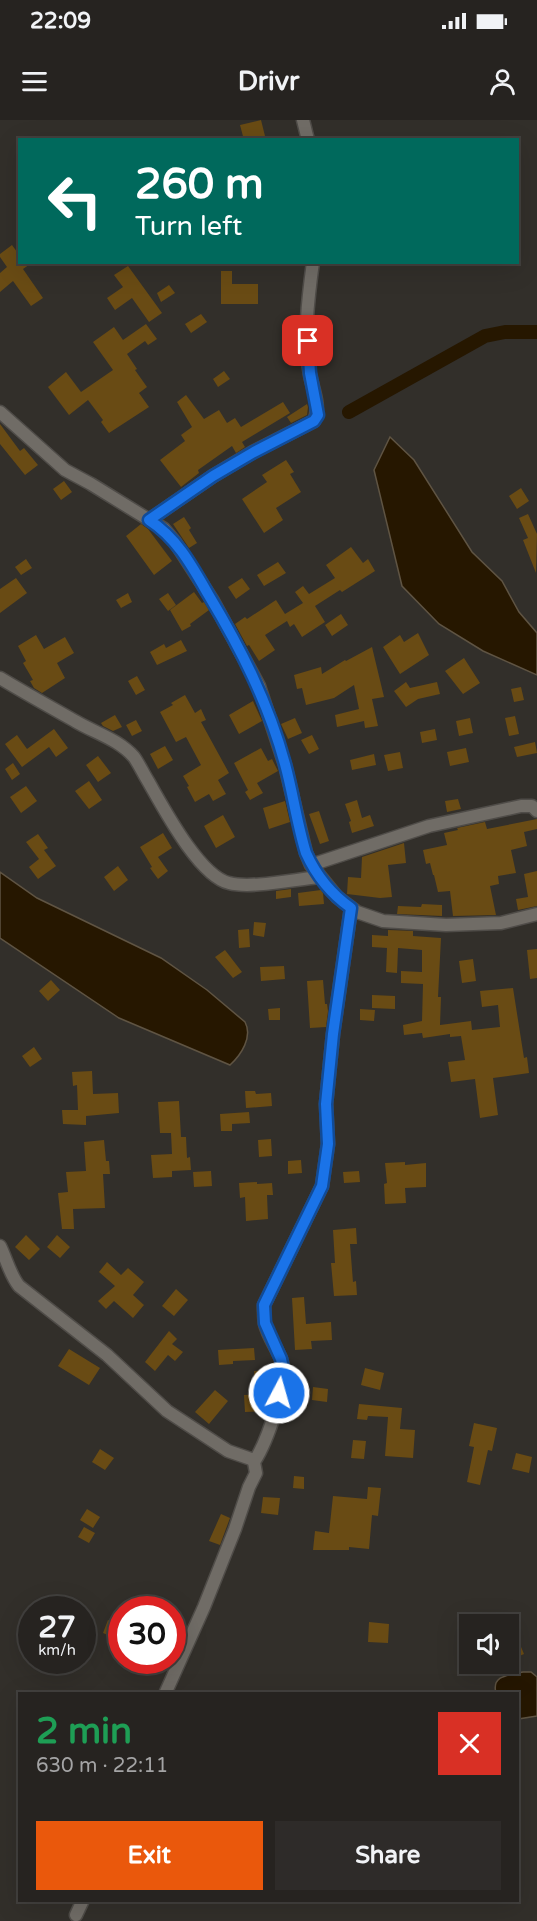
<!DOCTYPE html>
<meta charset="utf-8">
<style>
:root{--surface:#262320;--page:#2e2b29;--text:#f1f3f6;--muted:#a4a4a5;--line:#42403e;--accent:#ea580c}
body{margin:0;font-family:"Varela Round",sans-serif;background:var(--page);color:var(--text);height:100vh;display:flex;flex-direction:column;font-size:22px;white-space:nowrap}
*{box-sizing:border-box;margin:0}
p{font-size:20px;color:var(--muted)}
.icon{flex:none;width:33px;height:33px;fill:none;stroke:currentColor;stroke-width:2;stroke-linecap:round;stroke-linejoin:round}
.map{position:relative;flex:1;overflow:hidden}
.sheet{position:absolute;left:18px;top:1572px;width:501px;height:210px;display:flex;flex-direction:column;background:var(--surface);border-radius:0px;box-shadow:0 6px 24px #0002,0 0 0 2px var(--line)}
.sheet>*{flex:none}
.banner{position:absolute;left:18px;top:18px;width:501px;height:126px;border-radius:0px;box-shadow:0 6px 24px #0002,0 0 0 2px var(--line);background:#00695c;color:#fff;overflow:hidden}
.tools{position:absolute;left:459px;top:1494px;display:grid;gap:12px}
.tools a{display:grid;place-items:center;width:60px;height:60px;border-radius:0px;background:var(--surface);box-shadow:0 6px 24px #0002,0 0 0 2px var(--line);font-size:30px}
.speed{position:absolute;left:18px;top:1476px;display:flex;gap:12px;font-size:30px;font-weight:700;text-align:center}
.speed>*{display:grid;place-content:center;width:78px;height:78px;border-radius:50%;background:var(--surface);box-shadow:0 6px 24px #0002,0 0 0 2px var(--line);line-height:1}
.speed small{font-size:15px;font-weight:400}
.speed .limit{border:9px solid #d22;background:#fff;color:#111}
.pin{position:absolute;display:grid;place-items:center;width:51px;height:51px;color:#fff;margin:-26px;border-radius:12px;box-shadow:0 3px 9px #0006}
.me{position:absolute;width:66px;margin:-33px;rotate:6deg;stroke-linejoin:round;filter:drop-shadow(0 0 4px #0008)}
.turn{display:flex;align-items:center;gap:21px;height:126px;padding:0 18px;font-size:27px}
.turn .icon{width:78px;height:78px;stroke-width:2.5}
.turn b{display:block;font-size:42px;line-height:51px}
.round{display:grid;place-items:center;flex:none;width:63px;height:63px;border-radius:0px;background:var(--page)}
.summary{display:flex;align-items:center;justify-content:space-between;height:102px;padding:0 18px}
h1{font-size:36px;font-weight:700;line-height:45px;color:#1e9e55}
.cta{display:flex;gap:12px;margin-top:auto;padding:12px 18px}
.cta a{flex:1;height:69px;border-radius:0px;background:var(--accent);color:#fff;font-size:24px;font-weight:700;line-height:69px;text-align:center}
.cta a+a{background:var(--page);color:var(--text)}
.status{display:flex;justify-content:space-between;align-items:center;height:42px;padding:0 30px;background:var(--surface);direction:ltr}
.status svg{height:16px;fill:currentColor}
header{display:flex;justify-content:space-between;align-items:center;height:78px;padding:0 18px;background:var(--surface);font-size:27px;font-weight:700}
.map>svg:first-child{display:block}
.water{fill:#261700;stroke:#5f5443;stroke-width:1.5}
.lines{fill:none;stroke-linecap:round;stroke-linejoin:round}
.canal{stroke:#261700;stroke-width:14}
.building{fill:#694b14}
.minor-casing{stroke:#4f4c48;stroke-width:15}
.minor{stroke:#706c66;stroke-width:12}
.route-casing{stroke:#114b97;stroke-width:15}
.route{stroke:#1a73e8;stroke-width:10}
</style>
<div class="status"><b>22:09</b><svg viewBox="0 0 49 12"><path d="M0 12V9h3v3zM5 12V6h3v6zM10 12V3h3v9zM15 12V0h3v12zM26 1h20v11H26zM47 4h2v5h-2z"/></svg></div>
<header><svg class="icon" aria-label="menu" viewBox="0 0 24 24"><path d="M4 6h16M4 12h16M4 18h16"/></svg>Drivr<svg class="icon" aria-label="person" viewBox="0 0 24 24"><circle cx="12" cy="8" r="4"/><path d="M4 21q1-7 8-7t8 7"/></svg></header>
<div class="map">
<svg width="537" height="1801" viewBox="0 0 537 1801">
<rect width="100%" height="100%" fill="#322f2a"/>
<path class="water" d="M390,317L414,340L472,432L502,461L519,492L537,513V555L483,531L439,504L402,466L374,350Z
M0,752L37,778L161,838L207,870L245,902C253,917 241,935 230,945L119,898L0,818Z
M523,1552H531L537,1557V1596L518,1599V1574L496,1573C491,1555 510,1555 523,1552Z"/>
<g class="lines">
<path class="canal" d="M349,292L485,216L505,212H537"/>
</g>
<path class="building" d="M261,0L266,20H244L240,5Z
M12,125L20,136V142H33L23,149L43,178L31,186L13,161L0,172V153L7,147L0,137V134Z
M128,146L162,193L149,202L132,178L115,190L107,178L123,167L114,155Z
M221,151H232V164H258V184H221Z
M169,165L175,173L161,182L157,173Z
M201,194L207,202L191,213L185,204Z
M146,204L157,219L148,225L145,221L127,234L137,249L135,250L147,267L139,273L149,287L109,313L101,302L103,300L88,280L69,295L48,267L66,252L81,272L113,250L93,222L114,207L123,220Z
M224,251L230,259L218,267L213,259Z
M186,275L204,299L219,290L227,303L235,298L241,307L283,282L290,293L242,322L245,327L236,333L232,326L198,350L199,353L181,367L160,340L185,321L181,315L192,307L177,282Z
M307,284L308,287L307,295L291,303L287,297Z
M0,304L20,331L24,328L38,345L25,355L0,324Z
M286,340L294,352L290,354L301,372L276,388L283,400L264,413L242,379L267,362L262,355Z
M64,361L72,372L61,380L53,369Z
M521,368L529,381L517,389L509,376Z
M528,394L537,414L536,453L523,420L528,418L519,398Z
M184,397L191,408L189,410L197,423L189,428L173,404Z
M141,404L148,409L172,441L154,455L126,416Z
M351,427L363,443L368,439L375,451L342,472L340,470L315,486L325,502L302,517L294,504L290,507L287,501L265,515L275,530L259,541L249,525L247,526L235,504L245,497L247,499L276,480L285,494L303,483L295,472L303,466L309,474L335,458L326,445Z
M26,439L32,448L21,455L15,447Z
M278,442L286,453L264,466L257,455Z
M16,458L27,473L0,493V469Z
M242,458L250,469L236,479L228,467Z
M194,472L202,483L204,482L209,490L190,504L191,506L182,511L170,490Z
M128,473L132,482L121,488L116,480Z
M168,473L176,485L168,491L159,479Z
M341,494L348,505L332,516L325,505Z
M418,513L429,535L400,554L383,527L400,515L404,522Z
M36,515L44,529L65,517L74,533L57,543L65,558L42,573L34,568L30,561L33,560L23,543L26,541L18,526Z
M181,520L187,531L157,545L150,532L164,524L166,528Z
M372,527L384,577L372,579L378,606L365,608L364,601L337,607L335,595L359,589L354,565L334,578L306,585L302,568L297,569L294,555L321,547L322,554L345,540L346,541Z
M464,538L480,563L463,574L445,551Z
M137,556L145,570L136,575L128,561Z
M406,562L410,568L437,562L440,574L418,579L406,587L394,571Z
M521,567L524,580L514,582L511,569Z
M185,575L195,593L201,589L206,600L201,602L229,653L218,660L226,674L213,681L209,674L195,682L187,667L189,666L183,656L201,645L186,617L176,622L160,592L173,585L171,583Z
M253,581L262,601L239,614L229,595Z
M115,595L122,607L113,611L103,606L101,603Z
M515,596L519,614L509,616L505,598Z
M295,598L302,613L288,619L281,604Z
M470,598L473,613L459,616L456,601Z
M136,600L142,611L132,616L126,605Z
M54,609L68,628L56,637L49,627L22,647L5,624L17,615L27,629Z
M435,609L437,620L422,623L420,612Z
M312,615L319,629L309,634L301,620Z
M535,622L537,633L517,637L514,627Z
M165,626L173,640L158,649L150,634Z
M261,628L268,641L272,639L278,651L257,663L263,673L250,680L245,672L248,670L234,643Z
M466,628L469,642L450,646L447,632Z
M400,632L403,648L388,651L384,635Z
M374,634L376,645L352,650L350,640Z
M98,636L111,653L98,662L86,645Z
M13,643L20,654L12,660L5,649Z
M89,661L102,680L89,689L75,671Z
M26,666L37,681L21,693L10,677Z
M458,679L461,689L447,692L445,681Z
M357,680L362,698L370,695L374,706L352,713L349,702L351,701L345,684Z
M285,681L290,702L269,709L263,688Z
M319,691L329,721L320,724L309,694Z
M223,695L235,717L216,728L204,706Z
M537,699V709L524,712L527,726L511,730L516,753L498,756L499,764L490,766L496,795L453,796L450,771L438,772L434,755H433L430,743L426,744L423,730L447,725L444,713L458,710L457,708L485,702L487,709Z
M163,713L172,728L158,737L168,751L158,759L150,748L152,747L140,727Z
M38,714L48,728L44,730L56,746L38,759L29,747L39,739L26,722Z
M404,723L406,743L388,745L392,777L380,778L347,774L348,757L361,758L362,737Z
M118,746L128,760L114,771L104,757Z
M537,751V786L518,790L516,779L528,777L524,754Z
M291,769V777L276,779V771Z
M321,770L323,773L324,784L299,786L298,773Z
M422,784L442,785V796L397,794L398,786L421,787Z
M254,802L266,803L264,817L253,815Z
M249,809L250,827L239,828L238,810Z
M388,810L413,811V816L441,818L438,877H441L440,905L471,901L472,910L500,907L498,885L482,887L480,871L513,868L524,938L527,937L529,953L493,958L498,995L480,998L475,959L451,962L448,942L465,940L461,916L450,917V914L423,918L422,913L404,915L403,905L422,901L423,864L401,863V851L422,852V830L398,828L397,853L386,852L387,828L372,827V815L388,816Z
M537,829V858L530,859L527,830Z
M225,830L242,852L233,858L215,837Z
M473,839L476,861L462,863L459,841Z
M284,846L285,859L261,861L260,847Z
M51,860L60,870L48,881L39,871Z
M323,860L325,884H327L328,891L326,907L310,908L307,861Z
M372,875L395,876V889L372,888Z
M280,888V900H269L268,889Z
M360,889L375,890L374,901L360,900Z
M34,927L42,939L30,947L22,936Z
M92,951L93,974L118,973L119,993L86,996V1005L63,1004L62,990H78L77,965L73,966L72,952Z
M245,971H255L256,974L271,973L272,986L246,988Z
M179,981L181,1017H186L187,1038L190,1037L191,1050L172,1051V1057L153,1058L151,1035L172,1034L171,1013H160L158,982Z
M249,992L250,1003L232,1004V1011H221L220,994Z
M271,1019L272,1036L259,1037L258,1020Z
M104,1020L106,1041H109L110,1054H103L105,1088L73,1089L74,1109H62L58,1073L68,1072L66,1052L86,1051L84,1022Z
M301,1040L302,1053L288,1054V1041Z
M405,1042V1045L426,1043V1067L405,1068L406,1083L385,1084L384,1064L387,1063L385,1043Z
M211,1051L212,1066L194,1067L193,1052Z
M359,1051L360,1062L344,1063L343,1052Z
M257,1062V1064L272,1063L273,1075H267L268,1099L246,1101L245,1077L240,1078L239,1063Z
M356,1108L357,1124H350L353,1162L356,1161L357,1175L334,1176L331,1143H335L333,1110Z
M26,1115L40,1129L29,1140L15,1127Z
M57,1115L70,1127L60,1138L47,1127Z
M107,1142L121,1155L128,1148L144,1162L133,1175L144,1185L133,1198L114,1181L106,1189L98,1181L115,1166L99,1152Z
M176,1169L188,1180L174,1196L162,1186Z
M304,1177L306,1204L331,1202L332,1220L311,1221L312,1229L295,1230L292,1178Z
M169,1211L177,1219L172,1224L183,1232L175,1241L168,1235L155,1251L145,1242Z
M254,1228L255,1240L233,1241V1244L219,1245L218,1230Z
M69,1229L100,1248L89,1265L58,1246Z
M365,1248L384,1253L380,1270L361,1265Z
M272,1250L273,1268L255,1269L254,1251Z
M313,1267L328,1269L327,1282L312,1280Z
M215,1270L228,1281L209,1304L195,1292Z
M264,1274L265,1291L245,1292L244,1275Z
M359,1284L402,1288L400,1309L415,1310L413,1338L385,1336L388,1297L368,1296L367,1300L357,1299Z
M474,1303L497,1308L492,1331L488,1330L480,1365L467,1362L474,1327L469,1326Z
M353,1320L366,1321L364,1339L351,1338Z
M100,1329L114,1338L105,1350L92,1342Z
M516,1333L532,1337L529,1353L512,1349Z
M294,1356L304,1357V1369L293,1368Z
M368,1367L381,1368L378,1396L372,1395L369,1429L349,1427V1430H313L315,1411L329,1413L333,1376L367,1379Z
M263,1377L280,1378L278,1395L261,1393Z
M87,1389L100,1397L93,1408L80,1400Z
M221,1394L230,1398L220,1425L209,1421Z
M84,1407L95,1413L89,1423L78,1417Z
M508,1496L524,1534L508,1541Z
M108,1500L122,1506V1521L103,1513Z
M369,1502L389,1504L388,1523L368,1522Z"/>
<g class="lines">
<g class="minor-casing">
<path id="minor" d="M303,0L308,20
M0,292L65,350L91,364L164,409L175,422L213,481L259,566L285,645L306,733L311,745L337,777L357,792L383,801L446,805L501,803L537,794
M149,400L213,356L253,332L314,301C321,287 313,270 310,255C303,220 308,178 313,142
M0,558C25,573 50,587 75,601C95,613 118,619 134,637C139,644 143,653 148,661C163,687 199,756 229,763C251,769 296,759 320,757
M311,745L429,706L521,686H532L537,691
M0,1126C6,1138 10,1155 19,1166L107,1235L167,1291L228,1331L251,1339L254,1342L256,1353L249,1367L235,1409L204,1487L165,1574
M254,1342C267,1322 289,1261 281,1239C276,1227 268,1216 265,1204C264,1198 264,1191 264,1185L322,1066L328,1024L326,984L333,914L351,788
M76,1795L83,1780"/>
</g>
<use href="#minor" class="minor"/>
</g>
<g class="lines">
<g class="route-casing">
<path id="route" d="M279,1273L283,1248L281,1239L265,1203L264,1185L322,1066L328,1024L326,984L333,914L351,788C331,774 316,755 306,733C297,704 293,673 285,644C268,582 241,529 208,474C192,446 177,418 149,400L213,356L254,332L314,301L318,295L310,253L308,221"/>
</g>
<use href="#route" class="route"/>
</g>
</svg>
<div class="tools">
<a><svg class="icon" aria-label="sound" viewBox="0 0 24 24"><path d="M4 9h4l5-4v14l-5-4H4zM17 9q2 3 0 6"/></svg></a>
</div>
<div class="speed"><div>27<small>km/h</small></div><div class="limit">30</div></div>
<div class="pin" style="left:308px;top:221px;background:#d93025"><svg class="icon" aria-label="arrive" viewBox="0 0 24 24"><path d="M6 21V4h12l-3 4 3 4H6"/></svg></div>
<svg class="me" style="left:279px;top:1273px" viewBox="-20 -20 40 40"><circle r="17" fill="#1a73e8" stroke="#fff" stroke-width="3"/><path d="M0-11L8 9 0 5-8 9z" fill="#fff"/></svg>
<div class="banner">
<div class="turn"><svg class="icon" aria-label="left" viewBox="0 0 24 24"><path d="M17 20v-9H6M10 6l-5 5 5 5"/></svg><div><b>260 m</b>Turn left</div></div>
</div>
<section class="sheet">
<div class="summary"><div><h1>2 min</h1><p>630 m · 22:11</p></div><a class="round" style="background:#d93025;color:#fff"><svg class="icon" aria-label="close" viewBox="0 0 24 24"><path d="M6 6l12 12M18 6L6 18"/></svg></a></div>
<div class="cta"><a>Exit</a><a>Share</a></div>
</section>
</div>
